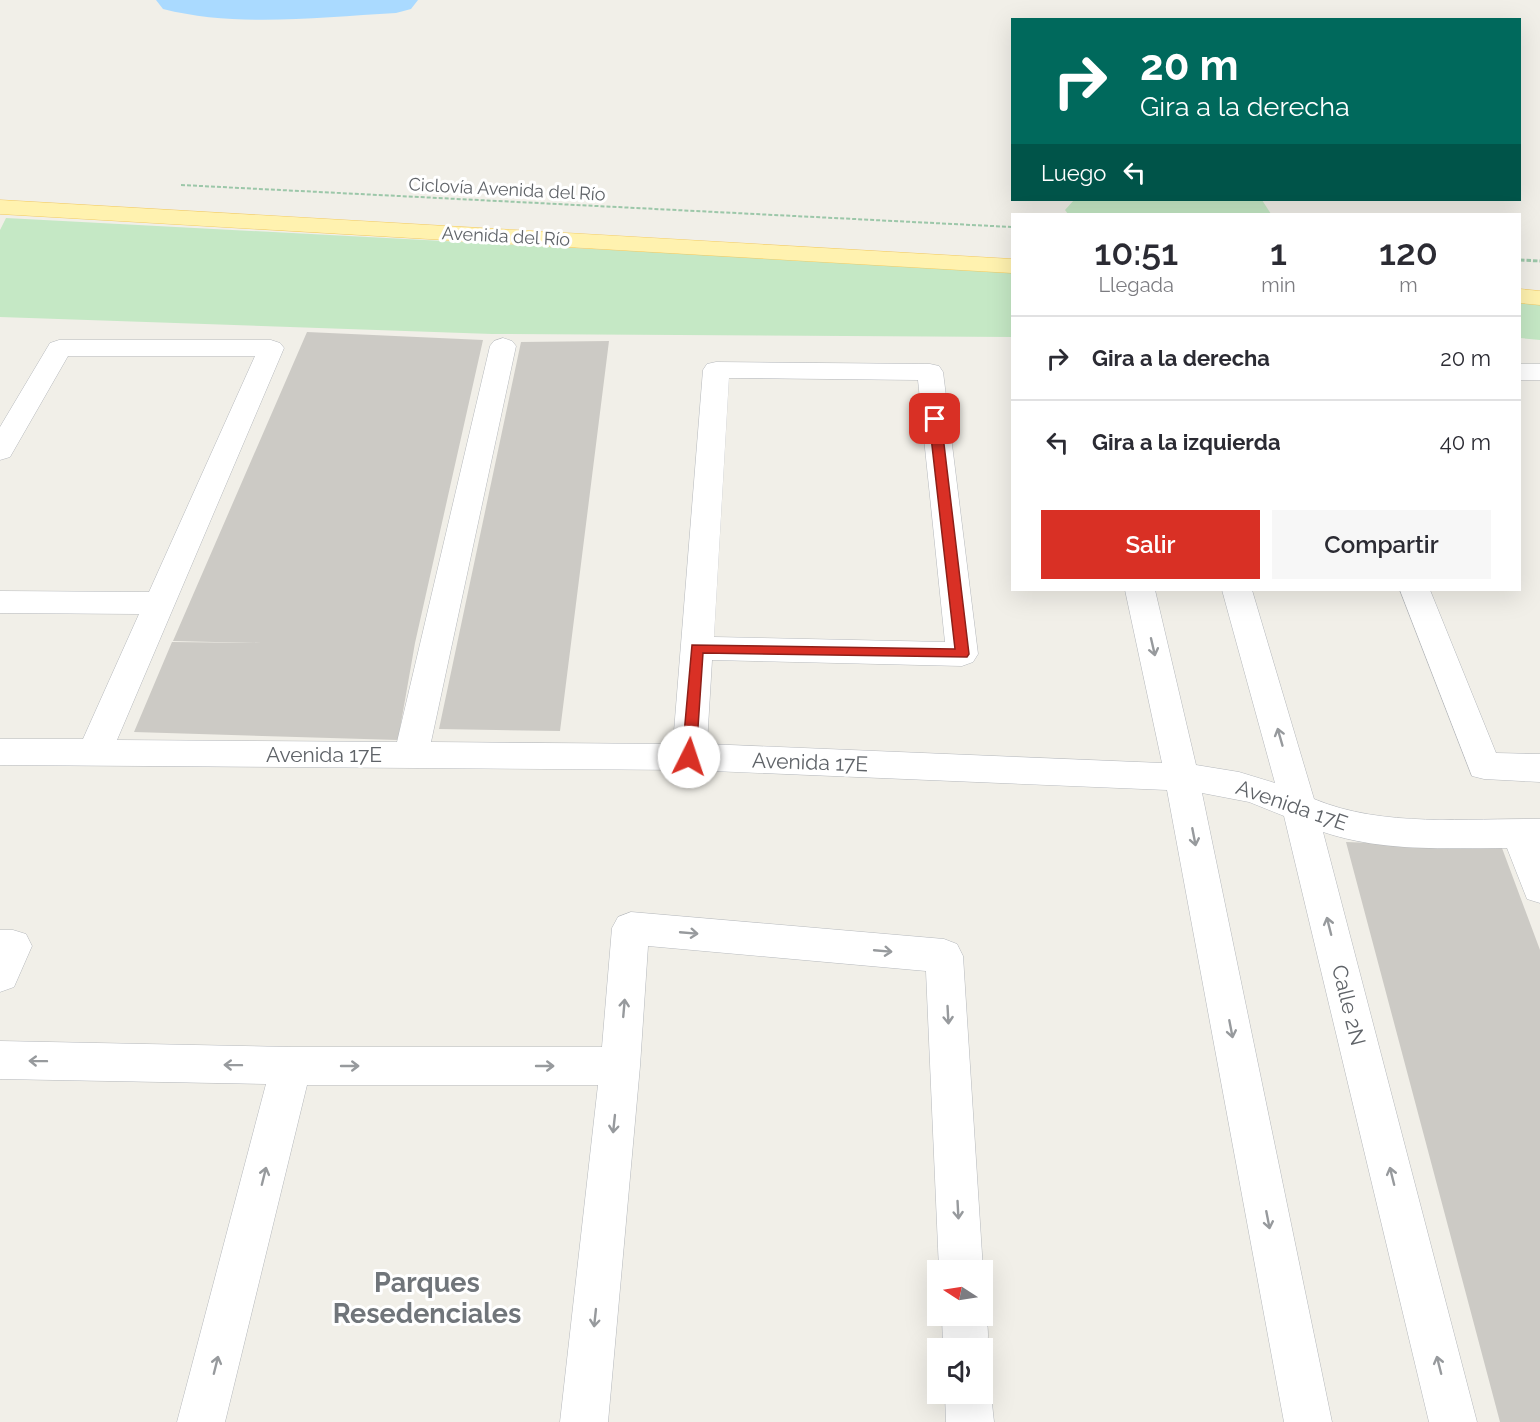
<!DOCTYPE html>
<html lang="es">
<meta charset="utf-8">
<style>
:root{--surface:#fff;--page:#f7f7f7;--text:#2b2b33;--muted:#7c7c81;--line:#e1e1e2;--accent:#d93025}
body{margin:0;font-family:Raleway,sans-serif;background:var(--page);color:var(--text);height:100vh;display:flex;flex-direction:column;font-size:22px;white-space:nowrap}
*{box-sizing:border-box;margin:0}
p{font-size:20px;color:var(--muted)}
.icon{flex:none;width:33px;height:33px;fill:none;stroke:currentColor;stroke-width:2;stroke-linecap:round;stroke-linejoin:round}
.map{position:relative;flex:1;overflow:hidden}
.details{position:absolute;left:1011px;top:213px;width:510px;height:378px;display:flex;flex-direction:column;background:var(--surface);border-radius:0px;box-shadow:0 6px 24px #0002}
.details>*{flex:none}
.hud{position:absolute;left:1011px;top:18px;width:510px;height:183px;border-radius:0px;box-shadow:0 6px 24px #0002;background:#00695c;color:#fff;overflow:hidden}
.needle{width:39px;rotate:282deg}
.fabs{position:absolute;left:927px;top:1260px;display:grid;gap:12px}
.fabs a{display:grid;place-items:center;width:66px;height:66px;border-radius:0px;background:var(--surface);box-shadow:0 6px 24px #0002;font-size:30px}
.pin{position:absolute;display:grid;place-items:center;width:51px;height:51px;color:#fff;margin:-26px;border-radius:12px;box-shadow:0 3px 9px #0006}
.me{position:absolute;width:66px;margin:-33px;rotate:4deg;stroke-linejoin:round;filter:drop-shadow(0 0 4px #0008)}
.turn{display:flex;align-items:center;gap:21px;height:126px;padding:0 30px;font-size:27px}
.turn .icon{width:78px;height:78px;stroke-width:2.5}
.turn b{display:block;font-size:42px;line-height:51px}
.then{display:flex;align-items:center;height:57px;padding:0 30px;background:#0003;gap:12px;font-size:22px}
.eta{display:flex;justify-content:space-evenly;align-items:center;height:102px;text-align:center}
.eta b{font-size:36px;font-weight:600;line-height:42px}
.primary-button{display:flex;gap:12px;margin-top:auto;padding:12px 30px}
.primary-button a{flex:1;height:69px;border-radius:0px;background:var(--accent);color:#fff;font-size:24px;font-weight:600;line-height:69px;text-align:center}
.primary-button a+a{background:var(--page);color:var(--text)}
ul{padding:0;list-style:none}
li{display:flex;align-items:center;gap:18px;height:84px;padding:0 30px;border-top:2px solid var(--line)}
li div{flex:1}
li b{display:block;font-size:22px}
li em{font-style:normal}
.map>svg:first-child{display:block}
.green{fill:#c5e8c5}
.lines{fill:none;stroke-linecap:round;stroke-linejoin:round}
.river{fill:#aadaff;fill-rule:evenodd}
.building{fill:#cccac5}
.minor-casing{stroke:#b5b8bc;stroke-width:1}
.major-casing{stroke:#f2c960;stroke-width:1}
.path-far1{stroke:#9cc7a9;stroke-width:2;stroke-dasharray:4 2;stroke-linecap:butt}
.path{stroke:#9cc7a9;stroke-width:3;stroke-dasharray:4.5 2;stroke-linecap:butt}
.minor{fill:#fff;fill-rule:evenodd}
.major{fill:#fff2af;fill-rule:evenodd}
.oneway{stroke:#979a9d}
.route{fill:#d93025;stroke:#8d1f18;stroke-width:1.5}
.labels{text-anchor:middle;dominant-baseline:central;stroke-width:6;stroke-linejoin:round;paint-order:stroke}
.far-street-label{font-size:18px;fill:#5f6368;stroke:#fff}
.street-label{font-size:21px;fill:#5f6368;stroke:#fff}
.near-neighbourhood-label{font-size:27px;font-weight:bold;fill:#70757a;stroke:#fff}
</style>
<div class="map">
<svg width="1540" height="1422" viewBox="0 0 1540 1422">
<rect width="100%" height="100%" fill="#f1efe8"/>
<path class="green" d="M1074,200H1262L1271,214H1068L1065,210Z
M6,218L1012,271V337L492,334L0,317V230Z
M1520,300L1540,301V340L1520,338Z"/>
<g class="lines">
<path class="river" d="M156,0H418L411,9L396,13C319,17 238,28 163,9Z"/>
</g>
<path class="building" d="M307,332L483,340L415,643L398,740L134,732L172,642L261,643L173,641Z
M609,341L560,731L439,729L521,342Z
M1346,842L1502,848L1540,950V1422H1500Z"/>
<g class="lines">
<g class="minor-casing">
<path id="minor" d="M503,338L512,341L516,346L431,742L673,744L703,370L707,364L716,362L930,364L939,366L943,372L978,654L973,662L962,666L712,660L707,744L1162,763L1125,590H1155L1196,765L1239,772L1275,783L1222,590H1252L1314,799C1384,828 1466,818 1540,819V903L1527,899L1507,848C1446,848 1382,852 1323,832L1477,1422H1429L1284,816L1249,802L1202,793L1332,1422H1284L1167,790L689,770L0,765V739H83L139,614L0,613V591L149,592L255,356H68L10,457L0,460V427L50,343L59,340H271L280,343L284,348L117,740L397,742L490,346L494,341ZM729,378L918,380L945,642L714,637Z
M1520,364H1540V380H1520Z
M1400,590H1430L1496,753L1540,754V782L1484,779L1472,776Z
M631,912L944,939L957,944L963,956L983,1270L982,1271L939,1270L926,971L648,946L640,1066L608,1422H560L598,1085H307L225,1422H177L266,1084L0,1079V1041L291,1047H602L612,928L618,917Z
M0,930H13L26,934L32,946L14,987L0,992Z
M982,1306C990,1325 990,1345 982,1363V1348H943L942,1316H982Z
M982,1377L991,1394L994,1422H946L945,1394H982Z"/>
</g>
<g class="major-casing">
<path id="major" d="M0,200L1012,259V273L0,214Z
M1520,289L1540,291V305L1520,303Z"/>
</g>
<path class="path-far1" d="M181,185L1012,227"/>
<path class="path" d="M1520,260L1540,261"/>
<use href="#minor" class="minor"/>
<use href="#major" class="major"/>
</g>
<defs><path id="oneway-shaft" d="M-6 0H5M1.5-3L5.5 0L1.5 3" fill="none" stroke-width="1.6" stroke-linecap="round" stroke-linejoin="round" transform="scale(1.5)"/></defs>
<g class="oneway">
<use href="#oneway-shaft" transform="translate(1153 647) rotate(77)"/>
<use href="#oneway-shaft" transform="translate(1280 737) rotate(-106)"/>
<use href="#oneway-shaft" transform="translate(1194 837) rotate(79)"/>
<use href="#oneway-shaft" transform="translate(1329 926) rotate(-104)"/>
<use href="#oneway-shaft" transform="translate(689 933) rotate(5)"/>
<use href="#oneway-shaft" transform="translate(883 951) rotate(5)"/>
<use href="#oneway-shaft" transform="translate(624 1008) rotate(-85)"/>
<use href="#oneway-shaft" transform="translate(948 1015) rotate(87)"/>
<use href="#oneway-shaft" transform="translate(1231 1029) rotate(79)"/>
<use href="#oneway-shaft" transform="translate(38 1061) rotate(-179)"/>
<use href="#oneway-shaft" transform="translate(233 1065) rotate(-179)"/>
<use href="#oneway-shaft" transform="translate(350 1066)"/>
<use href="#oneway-shaft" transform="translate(545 1066)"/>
<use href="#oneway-shaft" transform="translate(614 1124) rotate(96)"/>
<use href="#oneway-shaft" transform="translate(264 1176) rotate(-76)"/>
<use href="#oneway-shaft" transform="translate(1392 1176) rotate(-104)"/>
<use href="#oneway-shaft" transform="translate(958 1210) rotate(87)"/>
<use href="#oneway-shaft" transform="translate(1268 1220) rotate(79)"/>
<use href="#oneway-shaft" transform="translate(595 1318) rotate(96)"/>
<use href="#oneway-shaft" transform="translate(216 1365) rotate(-76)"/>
<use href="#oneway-shaft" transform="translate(1439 1365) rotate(-104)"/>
</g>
<path class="route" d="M935,415L941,419L969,654L967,657L703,653L696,757L694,761H684L682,757L692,645L955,649L929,419Z"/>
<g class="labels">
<g class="far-street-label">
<text transform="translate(507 189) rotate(3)">Ciclovía Avenida del Río</text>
<text transform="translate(506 236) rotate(3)">Avenida del Río</text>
</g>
<g class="street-label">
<text x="324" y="754">Avenida 17E</text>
<text transform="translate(810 762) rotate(2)">Avenida 17E</text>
<text transform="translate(1292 805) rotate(19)">Avenida 17E</text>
<text transform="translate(1349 1005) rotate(76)">Calle 2N</text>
</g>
<g class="near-neighbourhood-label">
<text x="427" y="1282">Parques<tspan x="427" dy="31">Resedenciales</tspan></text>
</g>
</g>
</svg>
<div class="fabs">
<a><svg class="needle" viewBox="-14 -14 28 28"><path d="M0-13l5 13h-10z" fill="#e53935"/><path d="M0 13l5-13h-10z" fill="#7c7c81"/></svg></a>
<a><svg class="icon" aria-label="sound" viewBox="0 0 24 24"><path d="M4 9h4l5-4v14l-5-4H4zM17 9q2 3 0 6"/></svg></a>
</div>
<div class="pin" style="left:935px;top:419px;background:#d93025"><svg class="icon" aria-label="arrive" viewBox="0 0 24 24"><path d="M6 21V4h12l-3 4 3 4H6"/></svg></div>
<svg class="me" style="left:689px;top:757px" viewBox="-20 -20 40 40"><circle r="19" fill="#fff"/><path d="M0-13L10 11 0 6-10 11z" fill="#d93025"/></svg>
<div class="hud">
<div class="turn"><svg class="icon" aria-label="right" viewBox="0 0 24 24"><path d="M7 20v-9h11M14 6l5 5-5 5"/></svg><div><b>20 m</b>Gira a la derecha</div></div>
<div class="then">Luego<svg class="icon" aria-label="left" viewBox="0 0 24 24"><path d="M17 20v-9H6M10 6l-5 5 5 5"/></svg></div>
</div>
<section class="details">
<div class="eta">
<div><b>10:51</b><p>Llegada</p></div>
<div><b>1</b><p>min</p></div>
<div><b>120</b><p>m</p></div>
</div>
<ul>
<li><svg class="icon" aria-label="right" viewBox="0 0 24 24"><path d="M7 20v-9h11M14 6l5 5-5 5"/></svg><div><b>Gira a la derecha</b></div><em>20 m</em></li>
<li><svg class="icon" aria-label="left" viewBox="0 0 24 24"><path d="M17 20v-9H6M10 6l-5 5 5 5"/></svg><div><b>Gira a la izquierda</b></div><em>40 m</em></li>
</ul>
<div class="primary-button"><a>Salir</a><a>Compartir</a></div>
</section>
</div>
